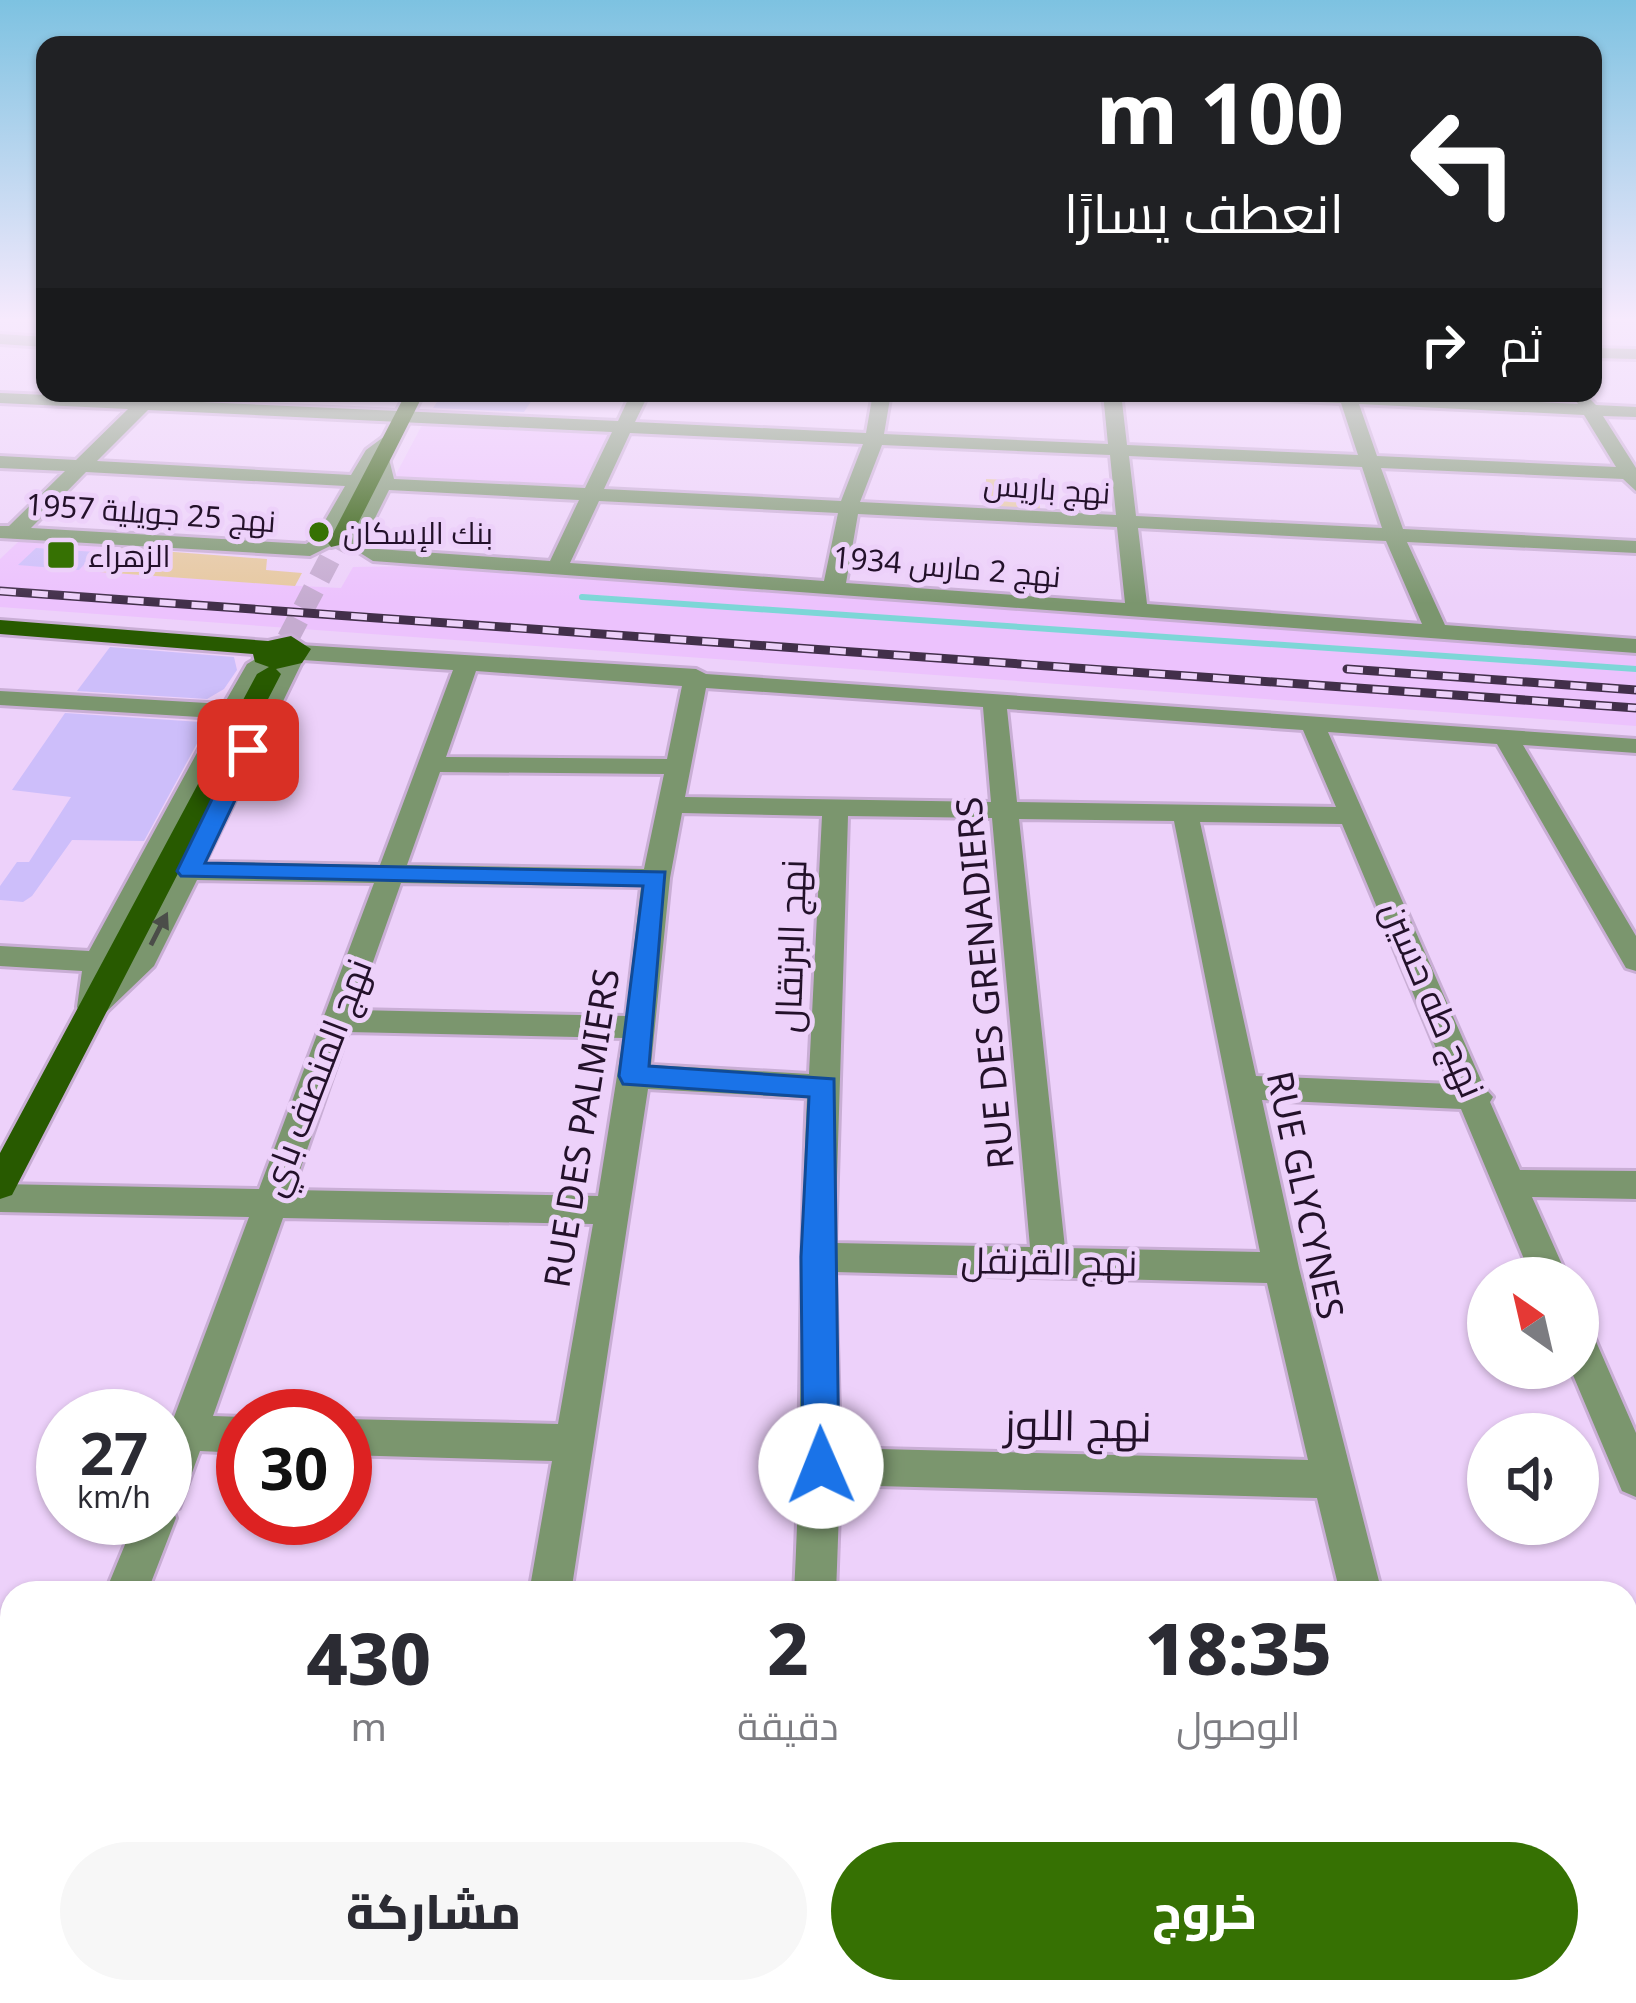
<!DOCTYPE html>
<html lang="ar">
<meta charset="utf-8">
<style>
:root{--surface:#fff;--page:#f7f7f7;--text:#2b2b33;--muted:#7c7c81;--accent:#367103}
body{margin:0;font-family:"Noto Sans",Cairo,sans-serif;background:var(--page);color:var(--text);direction:rtl;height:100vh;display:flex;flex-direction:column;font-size:45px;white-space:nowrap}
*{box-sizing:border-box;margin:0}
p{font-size:39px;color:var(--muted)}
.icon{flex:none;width:66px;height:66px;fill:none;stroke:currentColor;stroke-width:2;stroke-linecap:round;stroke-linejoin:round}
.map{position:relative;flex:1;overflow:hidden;direction:ltr}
.details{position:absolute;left:0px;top:1581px;width:1638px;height:423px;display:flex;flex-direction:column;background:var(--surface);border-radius:36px 36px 0 0;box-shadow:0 3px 9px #0004;direction:rtl}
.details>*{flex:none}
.guide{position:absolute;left:36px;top:36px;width:1566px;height:366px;border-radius:24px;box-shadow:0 3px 9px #0004;direction:rtl;background:#202124;color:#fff;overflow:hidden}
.needle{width:78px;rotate:326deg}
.tools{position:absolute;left:1467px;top:1257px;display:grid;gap:24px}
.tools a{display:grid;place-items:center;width:132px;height:132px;border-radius:50%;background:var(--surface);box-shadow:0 3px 9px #0004;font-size:60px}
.speed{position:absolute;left:36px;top:1389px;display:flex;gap:24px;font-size:60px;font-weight:700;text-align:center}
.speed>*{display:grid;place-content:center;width:156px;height:156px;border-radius:50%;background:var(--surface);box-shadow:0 3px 9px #0004;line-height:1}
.speed small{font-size:30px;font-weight:400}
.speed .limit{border:18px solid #d22;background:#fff;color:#111}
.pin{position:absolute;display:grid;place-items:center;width:102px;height:102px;color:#fff;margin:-51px;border-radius:24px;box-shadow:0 6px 18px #0006}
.me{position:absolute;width:132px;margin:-66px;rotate:359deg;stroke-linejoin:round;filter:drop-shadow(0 0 9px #0008)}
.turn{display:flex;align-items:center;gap:42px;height:252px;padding:0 60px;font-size:54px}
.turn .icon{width:156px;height:156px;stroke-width:2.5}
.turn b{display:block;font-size:84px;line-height:102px}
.then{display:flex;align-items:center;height:114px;padding:0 60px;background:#0003;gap:24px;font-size:45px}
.eta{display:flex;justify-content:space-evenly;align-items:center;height:204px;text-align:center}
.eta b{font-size:72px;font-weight:800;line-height:84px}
.action{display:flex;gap:24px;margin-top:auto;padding:24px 60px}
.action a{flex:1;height:138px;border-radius:72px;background:var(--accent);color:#fff;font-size:48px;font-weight:800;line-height:138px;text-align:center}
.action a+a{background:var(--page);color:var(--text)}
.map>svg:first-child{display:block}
.built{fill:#ecc2fd}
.green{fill:#e6c89f}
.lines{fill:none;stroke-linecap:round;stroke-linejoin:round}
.stream{stroke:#7dd6d7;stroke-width:6}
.building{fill:#cdbefa}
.major-tunnel{stroke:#c5abd0;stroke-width:22;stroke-dasharray:22 12;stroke-linecap:butt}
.minor-casing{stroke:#c9aed5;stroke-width:6}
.major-casing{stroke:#c9aed5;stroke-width:6}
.minor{fill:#7b966e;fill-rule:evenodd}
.major{fill:#285a00;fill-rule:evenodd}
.rail-casing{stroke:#422f4a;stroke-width:9}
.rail{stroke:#edd1fa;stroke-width:6;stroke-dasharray:16;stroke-linecap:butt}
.oneway{fill:#4b4d49}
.route{fill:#1a73e8;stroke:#114b97;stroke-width:3}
.poi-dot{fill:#367103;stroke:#edd1fa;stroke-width:4.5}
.labels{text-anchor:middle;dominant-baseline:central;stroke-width:10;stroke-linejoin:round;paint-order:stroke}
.far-street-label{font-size:30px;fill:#23112a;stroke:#edd1fa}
.far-poi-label{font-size:30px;fill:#23112a;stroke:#edd1fa;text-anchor:start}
.street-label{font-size:36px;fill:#23112a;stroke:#edd1fa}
.near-street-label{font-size:42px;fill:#23112a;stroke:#edd1fa}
</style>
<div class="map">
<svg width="1636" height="2003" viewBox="0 0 1636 2003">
<rect width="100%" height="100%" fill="#edd1fa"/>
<path class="built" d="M422,425L610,434L585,488L393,480Z
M19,541L109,547L88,571L300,586L341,588L353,567L417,566L1636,652V726L0,607V559Z"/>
<path class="green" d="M986,479L1038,481L1040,510L985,507Z
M109,547L267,559L266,570L302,573L295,586L86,571Z"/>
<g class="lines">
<path class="stream" d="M582,597L1636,669"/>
</g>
<path class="building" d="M443,393H533L534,397L524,412L433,408Z
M36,548L50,549L96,552L79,570L18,565Z
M110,647L234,657L237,670L224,689L207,699L77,691Z
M65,713L201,722L206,727L144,841L72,840L32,896L23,902L0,900V886L17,862H29L71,797L12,790Z"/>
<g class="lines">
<path class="major-tunnel" d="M272,669L338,543"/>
<g class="minor-casing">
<path id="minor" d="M0,334L45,337V347L0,344Z
M1593,348L1636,349V359L1593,358Z
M0,393L139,399L156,393L158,400L618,421L631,393H649L635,422L866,433L873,393H891L884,434L1108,444L1103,393H1121L1127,445L1358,455L1341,403L1241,398L1232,393H1355L1578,404L1574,398L1584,393L1596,405L1636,407V417L1603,416L1636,468V491L1623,479L1381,468L1403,529L1636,541V553L1407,542L1445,625L1636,639V653L373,561L343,542L376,476L375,468L330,546L310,556L0,538V526H9L65,471L0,468V456L76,460L128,409L0,403ZM1359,404L1584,415L1616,467L1377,456ZM148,410L612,432L585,488L394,479L387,451L398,439L389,433L366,450L351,475L97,461ZM630,433L863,444L841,501L604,489ZM882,445L1110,455L1116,515L860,502ZM1129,456L1362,467L1382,528L1136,516ZM86,472L345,486L315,538L306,544L31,528ZM389,490L579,500L550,561L378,549L364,540ZM599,501L838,513L824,581L570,563ZM858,514L1117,527L1125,603L846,583ZM1138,528L1386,541L1422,624L1147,604Z
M300,645L696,669L706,674L1636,739V753L1523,745L1636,936V971L1626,968L1497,744L1328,732L1484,1087L1493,1097L1490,1102L1520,1170L1636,1171V1199L1532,1197L1568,1278H1532L1461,1109L1262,1100L1299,1268L1382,1593H1340L1317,1498L840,1485L836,1593H794C803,1428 799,1263 807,1098L648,1089L571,1593H529L552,1461L345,1455V1419L558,1424L593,1224L283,1218L213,1416L243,1417V1453L200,1451L179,1508L173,1510L176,1518L147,1593H105L136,1518H165V1441L249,1217L0,1212V1184L259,1189L374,883L197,880L154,966L103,1015H81L77,1007L82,971L0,966V946L89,951L216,718L0,705V691L224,704L247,664L266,653L278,660L265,673L111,972L132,953L279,660ZM303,660L453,670L380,865L205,862ZM476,671L682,686L667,759L446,757ZM706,688L983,707L991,802L685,797ZM1007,709L1303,730L1336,807L1017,802ZM440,772L664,774L644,869L407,865ZM682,813L822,816L809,1074L651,1065L670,878ZM848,816L992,818L1030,1247L835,1243ZM1019,819L1174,821L1260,1252L1065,1248ZM1200,822L1342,824L1451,1084L1256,1076ZM401,883L641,887L626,1016L356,1010ZM348,1032L623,1038L598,1196L293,1190ZM835,1272L1267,1283L1308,1460L840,1448Z
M1578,1326L1591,1330L1636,1433V1497L1622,1491L1570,1368H1578Z
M0,1716L12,1717V1761L0,1760Z
M1626,1754H1636V1800H1626Z
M12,1877V1955L0,1959V1882Z
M255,1992H305L302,2003H252Z
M530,1992H580L578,2003H528Z
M833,1992H883V2003H833Z"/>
</g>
<g class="major-casing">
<path id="major" d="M406,393H424L348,543L331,547L328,543Z
M0,620L268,641L291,636L311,649L302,663L276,669L281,674L12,1195L0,1199V1153L257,674L269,667L255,662L253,654L0,634Z"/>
</g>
<use href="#minor" class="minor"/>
<use href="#major" class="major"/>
<g class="rail-casing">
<path id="rail" d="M0,591L1636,708
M1347,669L1636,690"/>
</g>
<use href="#rail" class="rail"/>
</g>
<defs><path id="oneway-solid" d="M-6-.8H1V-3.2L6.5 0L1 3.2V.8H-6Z" transform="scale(3)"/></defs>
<use class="oneway" href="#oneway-solid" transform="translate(159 929) rotate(-63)"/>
<linearGradient id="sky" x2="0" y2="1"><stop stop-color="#7dc2e1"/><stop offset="0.53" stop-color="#f7eafd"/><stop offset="1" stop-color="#f7eafd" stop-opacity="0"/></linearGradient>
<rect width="1636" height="603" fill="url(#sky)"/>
<path class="route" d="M248,743L259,750L205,863L665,872L649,1066L834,1079L839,1466L834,1478L821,1483L808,1478L803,1466L801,1257L809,1097L623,1084L619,1076L643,886L181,876L177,871L236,750Z"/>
<g class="poi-dot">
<circle cx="319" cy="532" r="12"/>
<rect x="46" y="540" width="30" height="30" rx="6"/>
</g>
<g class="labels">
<g class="far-street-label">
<text transform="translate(1047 488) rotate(4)">نهج باريس</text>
<text transform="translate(151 512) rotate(4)">نهج 25 جويلية 1957</text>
<text transform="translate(947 566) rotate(5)">نهج 2 مارس 1934</text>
</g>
<g class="far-poi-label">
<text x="343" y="532">بنك الإسكان</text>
<text x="88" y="555">الزهراء</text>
</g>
<g class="street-label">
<text transform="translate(790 946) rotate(-88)">نهج البرتقال</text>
<text transform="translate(984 983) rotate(-95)">RUE DES GRENADIERS</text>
<text transform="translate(1434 999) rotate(67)">نهج طه حسين</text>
<text transform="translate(315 1077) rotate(-69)">نهج المنصف باي</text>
<text transform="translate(581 1128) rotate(-81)">RUE DES PALMIERS</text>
<text transform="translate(1306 1195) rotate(78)">RUE GLYCYNES</text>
<text transform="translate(1049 1261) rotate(1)">نهج القرنفل</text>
</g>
<g class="near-street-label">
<text transform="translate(1078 1424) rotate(1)">نهج اللوز</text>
</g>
</g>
</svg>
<div class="tools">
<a><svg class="needle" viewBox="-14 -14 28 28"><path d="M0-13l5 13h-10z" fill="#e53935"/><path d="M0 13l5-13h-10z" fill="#7c7c81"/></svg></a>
<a><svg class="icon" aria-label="sound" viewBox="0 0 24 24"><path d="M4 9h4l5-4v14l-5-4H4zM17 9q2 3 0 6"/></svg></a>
</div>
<div class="speed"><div>27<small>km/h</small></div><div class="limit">30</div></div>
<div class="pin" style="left:248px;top:750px;background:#d93025"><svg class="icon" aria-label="arrive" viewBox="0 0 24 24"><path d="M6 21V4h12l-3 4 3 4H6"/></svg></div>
<svg class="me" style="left:821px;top:1466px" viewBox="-20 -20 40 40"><circle r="19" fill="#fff"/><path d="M0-13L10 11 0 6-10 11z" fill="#1a73e8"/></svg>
<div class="guide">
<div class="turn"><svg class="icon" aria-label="left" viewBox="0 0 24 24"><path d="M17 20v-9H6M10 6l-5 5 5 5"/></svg><div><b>100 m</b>انعطف يسارًا</div></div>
<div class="then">ثم<svg class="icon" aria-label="right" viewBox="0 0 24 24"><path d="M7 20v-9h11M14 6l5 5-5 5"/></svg></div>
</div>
<section class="details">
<div class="eta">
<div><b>18:35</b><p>الوصول</p></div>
<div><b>2</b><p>دقيقة</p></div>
<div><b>430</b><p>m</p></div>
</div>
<div class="action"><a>خروج</a><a>مشاركة</a></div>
</section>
</div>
